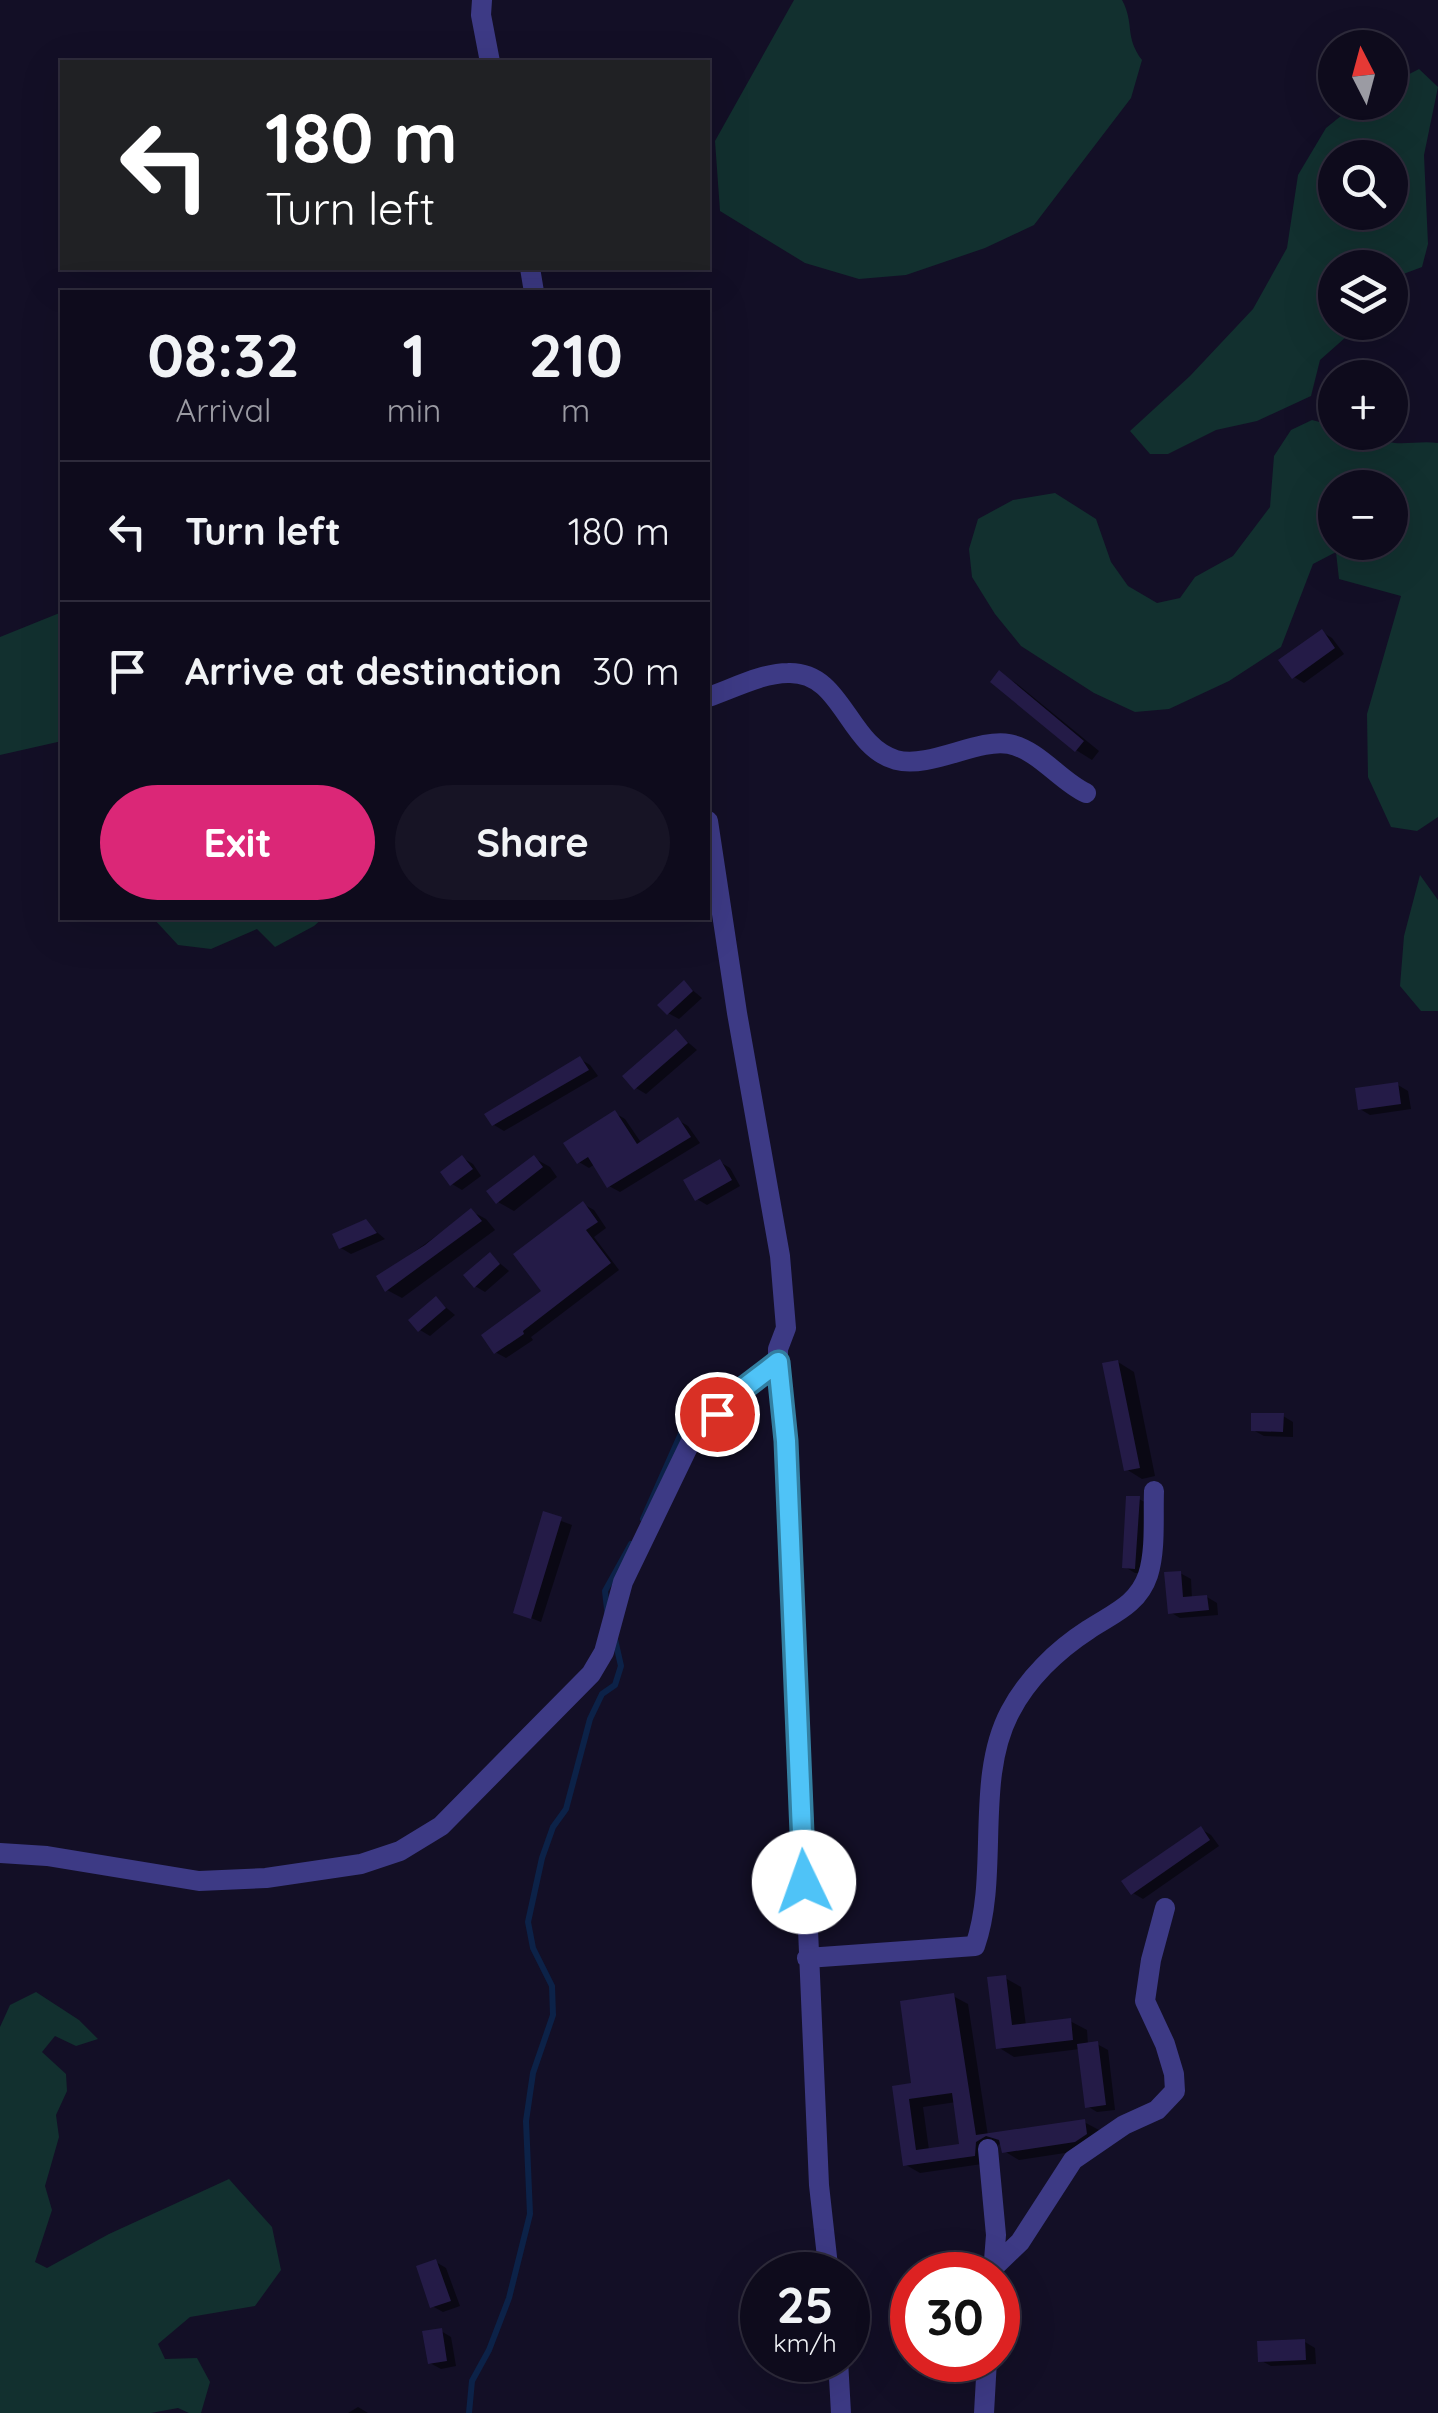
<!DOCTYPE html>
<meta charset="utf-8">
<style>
:root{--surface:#0e0b1c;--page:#171425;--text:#f1f3f6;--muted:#9b9ba3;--line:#2e2b3b;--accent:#db2777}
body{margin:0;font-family:Quicksand,sans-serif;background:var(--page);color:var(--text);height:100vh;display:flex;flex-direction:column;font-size:38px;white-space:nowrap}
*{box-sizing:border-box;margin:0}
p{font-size:32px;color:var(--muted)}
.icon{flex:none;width:55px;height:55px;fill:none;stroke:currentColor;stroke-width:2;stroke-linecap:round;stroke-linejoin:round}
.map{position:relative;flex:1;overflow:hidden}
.drawer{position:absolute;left:60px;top:290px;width:650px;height:630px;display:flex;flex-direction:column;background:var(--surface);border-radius:0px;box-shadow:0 10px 40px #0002,0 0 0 2px var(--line)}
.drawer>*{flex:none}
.top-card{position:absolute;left:60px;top:60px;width:650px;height:210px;border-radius:0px;box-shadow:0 10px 40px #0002,0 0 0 2px var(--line);background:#202124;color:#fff;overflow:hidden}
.needle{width:65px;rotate:354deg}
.buttons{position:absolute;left:1318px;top:30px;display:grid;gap:20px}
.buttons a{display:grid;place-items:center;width:90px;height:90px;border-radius:50%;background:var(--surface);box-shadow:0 10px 40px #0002,0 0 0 2px var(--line);font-size:50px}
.speed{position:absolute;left:740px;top:2252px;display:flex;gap:20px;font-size:50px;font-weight:700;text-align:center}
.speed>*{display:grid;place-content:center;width:130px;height:130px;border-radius:50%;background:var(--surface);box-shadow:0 10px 40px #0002,0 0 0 2px var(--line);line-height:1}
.speed small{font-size:25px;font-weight:400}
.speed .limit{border:15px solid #d22;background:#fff;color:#111}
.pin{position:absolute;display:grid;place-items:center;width:85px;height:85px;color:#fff;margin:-42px;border:5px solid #fff;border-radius:50%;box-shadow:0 2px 10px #0007}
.me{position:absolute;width:110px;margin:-55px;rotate:357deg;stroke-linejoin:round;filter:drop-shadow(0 0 8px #0008)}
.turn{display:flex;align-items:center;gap:35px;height:210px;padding:0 40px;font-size:45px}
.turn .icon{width:130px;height:130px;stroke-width:2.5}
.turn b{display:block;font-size:70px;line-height:85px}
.eta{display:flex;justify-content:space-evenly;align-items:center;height:170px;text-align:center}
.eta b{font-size:60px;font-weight:700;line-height:70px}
.primary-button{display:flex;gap:20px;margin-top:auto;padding:20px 40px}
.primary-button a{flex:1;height:115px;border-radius:60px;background:var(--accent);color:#fff;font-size:40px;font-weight:700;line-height:115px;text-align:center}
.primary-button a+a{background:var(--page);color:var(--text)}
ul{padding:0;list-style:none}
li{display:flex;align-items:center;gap:30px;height:140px;padding:0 40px;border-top:2px solid var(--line)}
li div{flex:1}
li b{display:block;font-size:38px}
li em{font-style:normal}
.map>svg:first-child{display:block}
.green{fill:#12302f;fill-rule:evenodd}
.shadow{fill:#0007;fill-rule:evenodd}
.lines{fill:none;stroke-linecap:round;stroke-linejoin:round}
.stream{stroke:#0c2248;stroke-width:6}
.building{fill:#241b47;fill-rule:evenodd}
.street{stroke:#3d3a85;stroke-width:20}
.route-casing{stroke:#337fa1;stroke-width:25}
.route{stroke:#4fc3f7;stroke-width:18}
</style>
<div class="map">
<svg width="1438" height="2413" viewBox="0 0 1438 2413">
<rect width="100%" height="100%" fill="#130f26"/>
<path class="green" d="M794,0H1122C1135,24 1124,36 1142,60L1131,98L1034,225L985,248L906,275L859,279L805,263L720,211L715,141Z
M1419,69L1438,87L1424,155L1428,244L1422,267L1390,279V268H1335V322L1350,323L1346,337L1320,360L1311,396L1257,421L1216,430L1168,454H1150L1130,431L1190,376L1253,309L1287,248L1298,175L1326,128L1357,103L1390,102V84ZM1335,158H1390V212H1335Z
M1312,420L1335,426V432C1357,432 1374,440 1395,443C1409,444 1423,441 1438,443V817L1417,831L1391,827L1368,777L1367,714L1401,596L1339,579L1336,552L1313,564L1281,647L1229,681L1169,709L1135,712L1094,693L1021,646L995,614L972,577L969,549L978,519L1013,500L1055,493L1096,519L1111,562L1128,586L1157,603L1180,598L1195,577L1233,556L1270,507L1274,456L1291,430ZM1335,488H1390V542H1335Z
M62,612V741L0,755V637Z
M1420,875L1438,900V1011H1421L1400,986L1404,936Z
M153,918H323L314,926L275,947L257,929L211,949L178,945Z
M36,1992L79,2020L98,2039L76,2046L55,2036L42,2052L66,2074L67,2091L56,2115L59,2137L45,2186L52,2210L35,2262L47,2268L109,2234L229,2179L272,2227L281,2270L255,2306L190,2317L158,2344L165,2359L197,2358L210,2382L201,2413H189L178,2408L151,2413H0V2027L10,2005Z"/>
<path class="shadow" d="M1322,632L1332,638L1344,654L1304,683L1294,677Z
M1000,674L1016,683L1099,751L1092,760L1076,750Z
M684,983L702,998L679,1019L668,1013Z
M676,1032L697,1050L646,1094L636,1088Z
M580,1059L590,1065L598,1076L504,1131L494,1125Z
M1398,1085L1408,1091L1411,1109L1370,1115L1360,1109Z
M615,1113L625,1119L642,1144L678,1120L688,1126L700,1143L620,1192L609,1186L595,1164L589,1168L579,1162Z
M463,1158L473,1164L481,1176L462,1190L452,1184Z
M534,1158L550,1167L557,1177L514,1211L498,1202Z
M720,1162L730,1168L740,1186L707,1205L697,1199Z
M583,1204L594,1210L606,1228L594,1237L619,1270L531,1337L533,1340L506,1358L495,1352L545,1292Z
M471,1211L486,1219L495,1230L402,1298L387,1290L379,1277Z
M365,1222L385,1239L351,1254L341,1248Z
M490,1255L509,1271L485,1292L475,1286Z
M436,1299L455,1315L430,1336L420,1330Z
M1118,1362L1134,1372L1155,1476L1142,1479L1126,1469Z
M1283,1416L1293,1422V1437L1264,1436L1253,1430Z
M1139,1499L1150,1505L1145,1573H1135L1125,1567Z
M545,1515L572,1525L541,1622L516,1612Z
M1180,1573L1191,1579L1192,1599L1207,1597L1217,1603L1218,1615L1180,1618L1170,1612Z
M1201,1829L1211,1835L1219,1846L1143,1899L1133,1893Z
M1005,1978L1021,1987L1026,2026L1070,2021L1087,2030L1088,2045L1097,2044L1108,2050L1115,2110L1097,2112L1087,2106L1080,2049L1014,2057L998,2047Z
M953,1996L968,2004L988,2136L1084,2122L1099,2130L1091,2149L1019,2160L1004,2151L1002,2142L990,2151L989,2163L920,2173L906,2165L895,2088L914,2085ZM956,2102L962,2146L929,2150L923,2107Z
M436,2262L446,2268L460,2306L443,2312L432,2306Z
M441,2331L451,2337L456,2366L441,2369L430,2363Z
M1305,2342L1315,2348L1316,2364L1271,2366L1260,2360Z
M358,2407L368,2413H348Z"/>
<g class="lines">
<path class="stream" d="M643,1519L683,1429L731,1384
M608,1618L605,1591L631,1544
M469,2413L472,2381L489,2350L509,2298L530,2214L526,2121L533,2073L553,2015L552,1986L533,1948L528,1922L542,1858L553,1827L566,1809L590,1719L602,1694L615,1685L621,1666L614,1635"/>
</g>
<path class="building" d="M1322,629L1335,648L1292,679L1278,660Z
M999,670L1084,741L1075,752L990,682Z
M684,980L693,991L667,1015L657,1005Z
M676,1029L688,1043L634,1090L622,1076Z
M580,1056L589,1070L492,1126L484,1114Z
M1398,1082L1401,1104L1358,1110L1355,1088Z
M615,1110L637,1144L678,1117L691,1137L607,1188L588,1157L577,1164L563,1143Z
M462,1155L473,1169L450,1186L440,1172Z
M534,1155L543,1167L496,1204L486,1191Z
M720,1159L732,1180L695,1201L683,1180Z
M583,1201L598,1222L586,1230L611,1263L523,1331L524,1334L494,1354L481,1335L541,1291L513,1254Z
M471,1208L482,1221L385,1292L376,1276L425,1245Z
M366,1219L377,1233L339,1249L332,1234Z
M490,1252L500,1264L474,1288L463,1275Z
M436,1296L446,1308L418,1332L408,1320Z
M1118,1360L1140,1468L1124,1471L1102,1363Z
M1251,1413H1284L1283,1432L1251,1431Z
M1126,1496H1140L1135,1569L1122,1568Z
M543,1511L562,1517L531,1619L513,1613Z
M1181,1571L1183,1597L1207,1595L1209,1610L1168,1614L1164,1572Z
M1201,1826L1210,1840L1131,1895L1121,1881Z
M1006,1975L1012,2025L1071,2018L1073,2040L996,2049L987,1977Z
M954,1993L976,2135L1085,2119L1087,2134L1075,2142L1002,2153L999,2140L986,2136L976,2142L975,2156L903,2166L892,2086L911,2083L900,2001ZM952,2093L959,2144L916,2150L909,2099Z
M1098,2041L1106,2105L1085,2108L1077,2044Z
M436,2259L451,2301L430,2308L416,2266Z
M442,2328L447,2361L428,2364L422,2331Z
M1305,2339L1306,2360L1258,2362L1257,2341Z"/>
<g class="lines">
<path class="street" d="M482,0L481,15L490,62
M530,268L534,292
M708,697C732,689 762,673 788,673C843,671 847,746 896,760C930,769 978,738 1009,744C1039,750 1060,781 1086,793
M708,821L737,1013L780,1256L786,1328L778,1349V1362L787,1441L819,2185L829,2275
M0,1853L47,1856L199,1881L266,1878L361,1864L400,1851L441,1826L591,1674L604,1652L623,1582L691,1441L744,1388L778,1362
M807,1958L975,1946C1000,1874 974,1780 1010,1712C1027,1679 1057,1650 1088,1630C1112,1614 1138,1605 1148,1575C1156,1550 1153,1517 1154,1491
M988,2149L996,2235L993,2273
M994,2267L1020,2242L1073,2160L1124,2125L1157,2110L1175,2091L1174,2074L1165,2044L1145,2001L1151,1960L1165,1908
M838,2360L841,2413
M984,2413L987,2360"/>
</g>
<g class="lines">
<g class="route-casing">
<path id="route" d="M717,1414L744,1388L778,1362L786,1441L804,1882"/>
</g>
<use href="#route" class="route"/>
</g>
</svg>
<div class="buttons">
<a><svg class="needle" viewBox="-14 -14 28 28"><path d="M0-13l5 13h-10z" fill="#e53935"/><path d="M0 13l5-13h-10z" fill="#9b9ba3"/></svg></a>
<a><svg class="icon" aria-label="search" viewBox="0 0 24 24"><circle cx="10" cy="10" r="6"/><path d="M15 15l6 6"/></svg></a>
<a><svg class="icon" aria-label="layers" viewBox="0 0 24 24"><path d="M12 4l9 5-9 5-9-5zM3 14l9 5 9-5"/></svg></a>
<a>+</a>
<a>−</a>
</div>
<div class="speed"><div>25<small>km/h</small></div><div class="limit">30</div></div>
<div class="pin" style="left:717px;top:1414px;background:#d93025"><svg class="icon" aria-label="arrive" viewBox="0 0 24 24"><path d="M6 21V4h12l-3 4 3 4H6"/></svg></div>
<svg class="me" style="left:804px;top:1882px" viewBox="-20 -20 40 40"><circle r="19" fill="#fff"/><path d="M0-13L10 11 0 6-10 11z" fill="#4fc3f7"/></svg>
<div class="top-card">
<div class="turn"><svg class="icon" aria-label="left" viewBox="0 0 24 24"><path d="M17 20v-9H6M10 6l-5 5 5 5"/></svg><div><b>180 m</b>Turn left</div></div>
</div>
<section class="drawer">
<div class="eta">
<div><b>08:32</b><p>Arrival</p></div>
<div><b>1</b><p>min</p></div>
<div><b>210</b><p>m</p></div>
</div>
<ul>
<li><svg class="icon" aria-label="left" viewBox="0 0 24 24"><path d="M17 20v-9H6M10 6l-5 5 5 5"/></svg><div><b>Turn left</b></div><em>180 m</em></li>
<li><svg class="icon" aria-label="arrive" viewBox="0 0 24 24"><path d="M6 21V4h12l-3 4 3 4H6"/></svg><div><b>Arrive at destination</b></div><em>30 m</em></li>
</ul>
<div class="primary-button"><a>Exit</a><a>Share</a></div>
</section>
</div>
